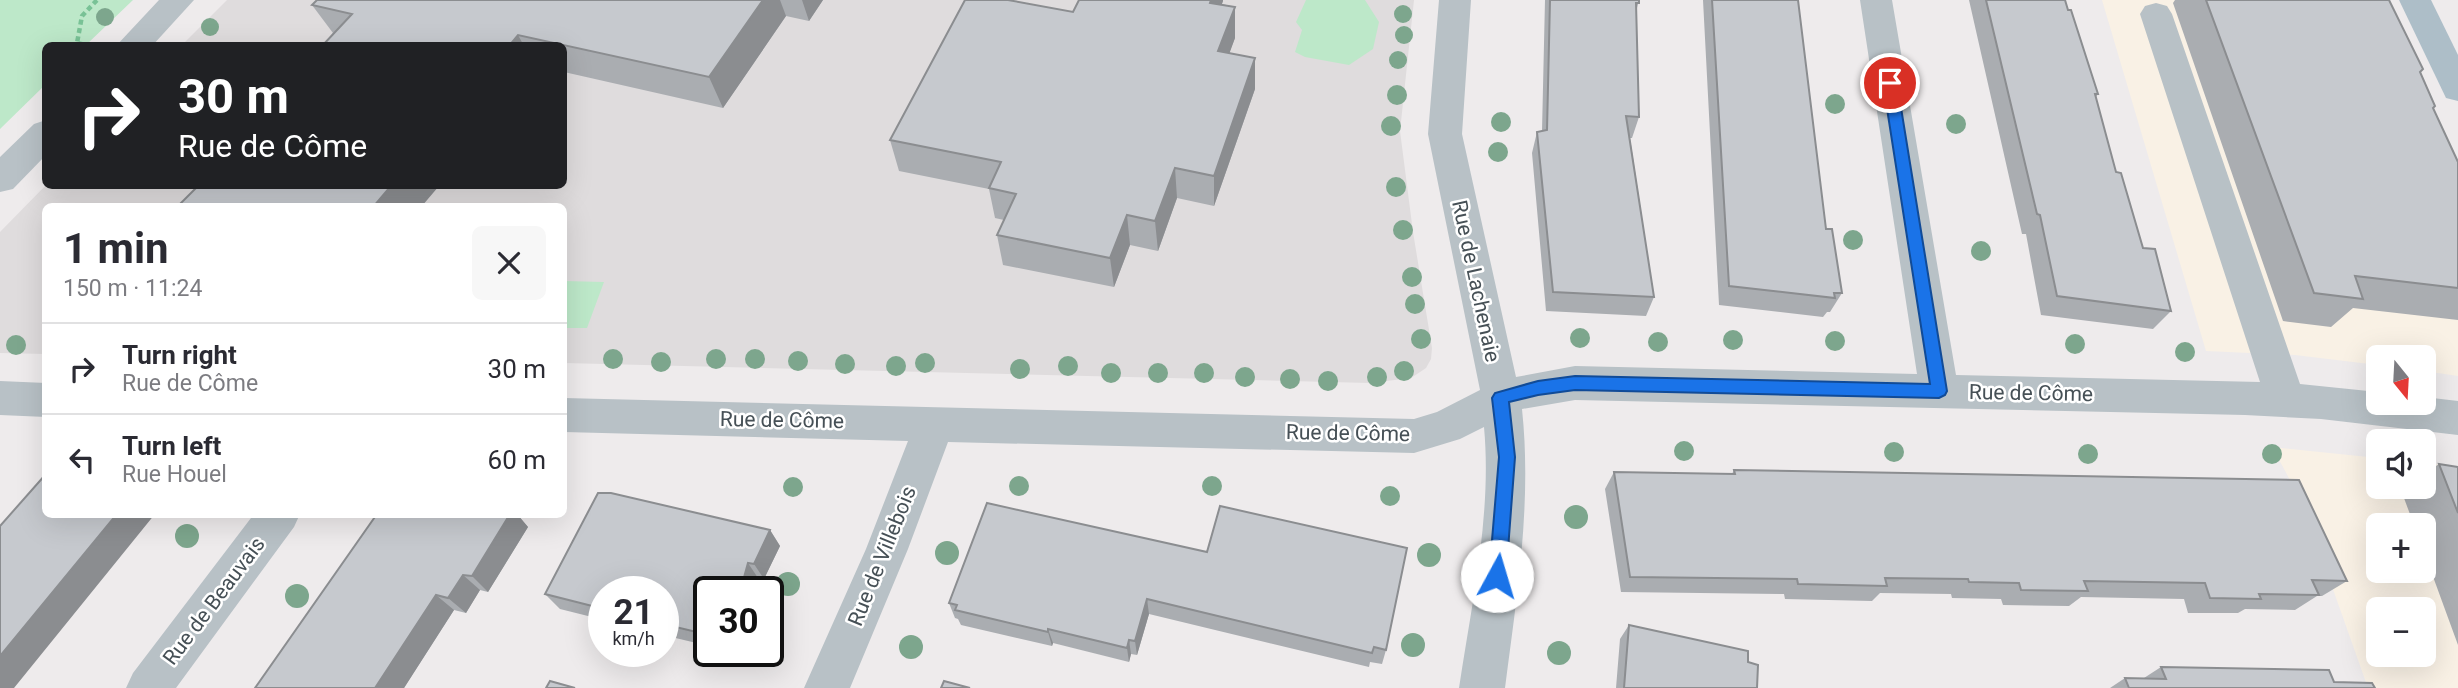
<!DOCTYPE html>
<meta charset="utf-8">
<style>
:root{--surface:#fff;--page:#f7f7f7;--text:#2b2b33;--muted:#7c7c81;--line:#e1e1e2}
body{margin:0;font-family:Roboto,sans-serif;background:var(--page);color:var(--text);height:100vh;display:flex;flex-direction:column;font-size:26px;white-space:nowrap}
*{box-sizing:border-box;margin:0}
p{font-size:23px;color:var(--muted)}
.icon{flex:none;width:38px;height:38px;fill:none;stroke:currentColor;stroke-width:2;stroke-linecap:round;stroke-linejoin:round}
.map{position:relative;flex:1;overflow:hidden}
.sheet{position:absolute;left:42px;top:203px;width:525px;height:315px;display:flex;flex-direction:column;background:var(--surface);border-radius:10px;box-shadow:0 7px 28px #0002}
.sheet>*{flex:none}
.top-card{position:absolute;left:42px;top:42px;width:525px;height:147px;border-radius:10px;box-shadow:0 7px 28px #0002;background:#202124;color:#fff;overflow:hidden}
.needle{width:46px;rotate:162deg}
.controls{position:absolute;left:2366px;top:345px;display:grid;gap:14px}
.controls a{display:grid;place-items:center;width:70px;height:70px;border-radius:10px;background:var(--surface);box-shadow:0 7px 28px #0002;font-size:35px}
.speed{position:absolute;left:588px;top:576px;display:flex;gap:14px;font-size:35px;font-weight:700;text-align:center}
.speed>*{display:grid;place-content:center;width:91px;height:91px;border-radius:50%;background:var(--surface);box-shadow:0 7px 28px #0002;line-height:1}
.speed small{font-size:18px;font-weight:400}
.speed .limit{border:4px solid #111;border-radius:10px;background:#fff;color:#111}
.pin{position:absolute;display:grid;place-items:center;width:60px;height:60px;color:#fff;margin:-30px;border:4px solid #fff;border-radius:50%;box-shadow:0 2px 7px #0007}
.me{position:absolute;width:77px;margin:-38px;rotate:6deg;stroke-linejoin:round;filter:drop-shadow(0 0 5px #0008)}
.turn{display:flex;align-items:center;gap:24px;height:147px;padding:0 21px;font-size:32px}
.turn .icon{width:91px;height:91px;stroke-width:2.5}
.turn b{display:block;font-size:49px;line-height:60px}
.round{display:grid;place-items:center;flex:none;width:74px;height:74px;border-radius:10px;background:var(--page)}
.overview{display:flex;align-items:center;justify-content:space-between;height:119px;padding:0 21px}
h1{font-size:42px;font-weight:700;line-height:52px}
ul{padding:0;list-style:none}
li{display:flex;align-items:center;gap:21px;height:91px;padding:0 21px;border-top:2px solid var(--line)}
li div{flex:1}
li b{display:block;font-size:26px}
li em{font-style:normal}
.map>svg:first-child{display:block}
.commercial{fill:#f9f1e5;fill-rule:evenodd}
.education{fill:#dfdcdd}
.green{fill:#bde8c9}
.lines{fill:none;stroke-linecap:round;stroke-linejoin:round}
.path{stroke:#79c296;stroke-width:4.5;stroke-dasharray:5 3.5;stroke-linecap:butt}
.minor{fill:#b8c1c6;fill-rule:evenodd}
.major{fill:#adbec8;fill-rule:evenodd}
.tree{fill:#7da68d}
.wall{fill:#aaadb1}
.shaded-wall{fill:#8b8d90}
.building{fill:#c6c9ce;stroke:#8b8d90;stroke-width:2}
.route{fill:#1a73e8;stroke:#114b97;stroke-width:2}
.labels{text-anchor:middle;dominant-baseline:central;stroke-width:5;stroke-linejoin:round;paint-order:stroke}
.street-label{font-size:21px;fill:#465056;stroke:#fff}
</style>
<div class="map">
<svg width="2458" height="688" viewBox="0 0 2458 688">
<rect width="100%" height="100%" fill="#eeebec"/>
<path class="commercial" d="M2102,0H2359L2458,221V376L2424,371V357H2378V365L2295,355L2206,351Z
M2272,447L2378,458V486H2424V463L2458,467V688H2368L2302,502ZM2378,525H2424V570H2378ZM2378,609H2424V654H2378Z"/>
<path class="education" d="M227,0H1414L1400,131L1413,232L1432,348L1431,359L1426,368L1411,378L1370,383L564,363V206H46L45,354L0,353V232L46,185L564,186V46L182,45Z"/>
<path class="green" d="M0,0H133L86,45L46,46L45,85L0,129Z
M1306,0H1365L1379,22L1373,49L1349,65L1305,57L1295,52L1302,30L1296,22Z
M564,281L604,282L587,328H564Z"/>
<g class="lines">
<path class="path" d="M92,46L77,43L82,16L97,0"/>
<path class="minor" d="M159,0H194L152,46H116Z
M1439,0H1471L1462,134L1516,377L1575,366L1917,374L1860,0H1892L1956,375L2260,382L2140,14L2145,6L2156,3L2167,6L2172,14L2300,384L2378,392V402H2424V397L2458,401V435L2321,419L2245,415L1575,400L1522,409C1532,503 1517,595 1505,688H1459C1472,602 1492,513 1484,427L1460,439L1414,453L948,442L908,549L850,688H804L866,549L908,441L564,432V398L1414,419L1437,412L1480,390L1428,134Z
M46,120V155L13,189L0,192V157L34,124Z
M0,381L46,383V417L0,415Z
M254,514H300L294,527L176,688H126L133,673Z"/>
<path class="major" d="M2399,0H2431L2458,55V101L2446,98Z"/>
</g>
<g class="tree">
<circle cx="1403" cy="14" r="9"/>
<circle cx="105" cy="17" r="9"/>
<circle cx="210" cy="27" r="9"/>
<circle cx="1404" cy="35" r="9"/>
<circle cx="1398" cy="60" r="9"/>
<circle cx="1397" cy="95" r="10"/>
<circle cx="1835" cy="104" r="10"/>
<circle cx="1501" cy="122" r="10"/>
<circle cx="1956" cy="124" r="10"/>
<circle cx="1391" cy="126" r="10"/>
<circle cx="1498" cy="152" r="10"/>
<circle cx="1396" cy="187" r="10"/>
<circle cx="1403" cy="230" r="10"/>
<circle cx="1853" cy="240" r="10"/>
<circle cx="1981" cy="251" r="10"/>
<circle cx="1412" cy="277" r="10"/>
<circle cx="1415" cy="304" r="10"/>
<circle cx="1580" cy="338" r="10"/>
<circle cx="1421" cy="339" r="10"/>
<circle cx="1733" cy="340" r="10"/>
<circle cx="1835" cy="341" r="10"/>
<circle cx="1658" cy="342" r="10"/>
<circle cx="2075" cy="344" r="10"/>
<circle cx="16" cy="345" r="10"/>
<circle cx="2185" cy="352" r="10"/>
<circle cx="613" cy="359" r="10"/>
<circle cx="716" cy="359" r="10"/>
<circle cx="755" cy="359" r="10"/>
<circle cx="798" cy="361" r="10"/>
<circle cx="661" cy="362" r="10"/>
<circle cx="925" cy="363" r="10"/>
<circle cx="845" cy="364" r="10"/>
<circle cx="896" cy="366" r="10"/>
<circle cx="1068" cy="366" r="10"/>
<circle cx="1020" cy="369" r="10"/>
<circle cx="1404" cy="371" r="10"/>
<circle cx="1111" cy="373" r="10"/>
<circle cx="1158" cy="373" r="10"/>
<circle cx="1204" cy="373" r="10"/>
<circle cx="1245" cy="377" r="10"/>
<circle cx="1377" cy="377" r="10"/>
<circle cx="1290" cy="379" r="10"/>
<circle cx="1328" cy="381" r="10"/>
<circle cx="1684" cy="451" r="10"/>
<circle cx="1894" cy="452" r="10"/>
<circle cx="2088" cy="454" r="10"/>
<circle cx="2272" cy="454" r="10"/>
<circle cx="1019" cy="486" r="10"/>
<circle cx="1212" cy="486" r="10"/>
<circle cx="793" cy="487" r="10"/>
<circle cx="1390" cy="496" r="10"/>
<circle cx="1576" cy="517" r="12"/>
<circle cx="187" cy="536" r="12"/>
<circle cx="947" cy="553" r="12"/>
<circle cx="1429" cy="555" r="12"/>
<circle cx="788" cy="584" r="12"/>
<circle cx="297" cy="596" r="12"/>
<circle cx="1413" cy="645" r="12"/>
<circle cx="911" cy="647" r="12"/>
<circle cx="1559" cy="653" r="12"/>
</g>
<path class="wall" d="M317,0H823L809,21L786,16L723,108L564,72V46H322L333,33L312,5Z
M1079,0H1223L1222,4L1235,7V38L1229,53L1255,58V89L1214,206L1177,198L1158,251L1130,245L1114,287L1003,265L997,235L1004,220L995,218L989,189L899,171L890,140L1073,12Z
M1545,0H1639L1636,12L1639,117L1632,138H1630L1654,297L1646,316L1546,311L1532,153L1537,132L1542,131Z
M1703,0H1798L1826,229L1842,293L1830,312H1827L1823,317L1719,305Z
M1969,0H2065L2098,94L2096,97L2116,172L2143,248L2171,311L2153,329L2041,315L2026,234H2022Z
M2175,0H2389L2420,72L2433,108L2458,162V320L2353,308L2331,327L2283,321L2173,3Z
M2439,464L2458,467V645L2424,552V525H2414L2401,490L2405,486H2424V474Z
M1734,470L2347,581L2322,596H2317L2295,610L2245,609L2238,613H2188L2184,599L2081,597L2069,606L2003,605L2001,599L1952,598L1951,594L1880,593L1872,601L1785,599L1784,594L1621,592L1605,489L1614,472L1732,474Z
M377,514H517L528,527L488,592L480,590L466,613L454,610L404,688Z
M770,530L780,546L764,579L758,578L709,592V646L663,635V592H604V620L560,609L545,594Z
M1207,552L1386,650L1382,664L1370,662L1369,667L1149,614L1137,655L1131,654L1129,662L1053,643L1052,646L961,625L958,619L955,618L949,603Z
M1629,625L1748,662L1757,688H1616L1620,639Z
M2161,667L2334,682L2375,688H2110L2125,678H2144Z"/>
<path class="shaded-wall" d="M763,0H780L786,16L723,108L709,77Z
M802,0H823L809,21Z
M1211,0H1223V1L1211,34L1210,3Z
M1235,7V38L1219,82L1218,51Z
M518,35L524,46H509Z
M1255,58V89L1214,206V176Z
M1175,168L1177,198L1158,251L1155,221Z
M391,186H439L422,206H374Z
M1127,215L1130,245L1114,287L1110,258Z
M117,514H155L14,688H0V656Z
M510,514H517L528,527L488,592L472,576Z
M770,530L780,546L764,579L754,564Z
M748,563L758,578L755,592H740Z
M463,575L480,590L466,613L448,598Z
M436,595L454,610L404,688H375Z
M1147,599L1149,614L1137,655L1135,641Z
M1048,629L1053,643L1052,646L1048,632Z
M1129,640L1131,654L1129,662L1127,648Z"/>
<path class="building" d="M317,0H763L709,77L518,35L509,46H322L352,14L312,5Z
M965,0H1008L1073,12L1079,0H1211L1210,3L1235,7L1218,51L1255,58L1214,176L1175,168L1155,221L1127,215L1110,258L997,235L1016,194L989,188L1001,162L890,140Z
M1550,0H1639V3H1636L1639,117L1626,116L1654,297L1553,292L1537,132L1547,130Z
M1712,0H1798L1826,229H1832L1842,293H1834L1835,298L1729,286Z
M1986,0H2065L2068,10H2071L2098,94H2095L2116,172L2121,173L2143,248L2155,249L2171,311L2057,296L2040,215L2037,214Z
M2206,0H2389L2423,69L2420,72L2435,106L2433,108L2458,162V288L2355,276L2363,299L2314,293Z
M198,186H391L374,206H178Z
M2439,464L2458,467V513Z
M1734,470L2299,480L2347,581L2312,580L2319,595L2259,594L2261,599L2210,598L2205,583L2084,581L2088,591L2021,590L2019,583L1969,582L1968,579L1885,578L1887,586L1798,584L1797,579L1630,577L1614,472L1735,474Z
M46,474V514H117L0,656V526Z
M598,493H611L770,530L754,564L748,563L740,592H709V635L663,624V592H604V609L545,594Z
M987,503L1207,552L1220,506L1407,548L1386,650L1374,647L1372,653L1147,599L1135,641L1129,640L1127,648L1048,629V632L955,610L957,605L949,603Z
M377,514H510L472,576L463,575L448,598L436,595L375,688H255Z
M1629,625L1748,651V662L1758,665L1757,688H1624Z
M2161,667L2329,670L2334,682L2372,683L2375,688H2129L2125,678L2166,679Z
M550,681L575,688H546Z
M944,681L970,688H941Z"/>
<path class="route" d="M1890,78L1897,83L1947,391L1945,395L1939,398L1575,390L1538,395L1509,402L1515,457L1506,576L1504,582L1497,584L1491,582L1489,576L1499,457L1492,398L1495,393L1538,381L1575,376L1930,384L1883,83Z"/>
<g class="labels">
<g class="street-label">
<text transform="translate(1476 281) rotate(78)">Rue de Lachenaie</text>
<text transform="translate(2031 393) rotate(1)">Rue de Côme</text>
<text transform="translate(782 420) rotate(1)">Rue de Côme</text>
<text transform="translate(1348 433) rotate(1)">Rue de Côme</text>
<text transform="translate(882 556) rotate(-68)">Rue de Villebois</text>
<text transform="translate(214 601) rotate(-53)">Rue de Beauvais</text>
</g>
</g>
</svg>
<div class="controls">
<a><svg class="needle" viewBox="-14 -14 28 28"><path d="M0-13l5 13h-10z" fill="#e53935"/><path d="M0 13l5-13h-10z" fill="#7c7c81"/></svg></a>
<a><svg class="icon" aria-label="sound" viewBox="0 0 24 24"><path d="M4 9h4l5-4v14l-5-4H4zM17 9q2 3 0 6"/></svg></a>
<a>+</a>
<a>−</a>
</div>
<div class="speed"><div>21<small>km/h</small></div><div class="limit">30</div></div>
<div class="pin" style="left:1890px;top:83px;background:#d93025"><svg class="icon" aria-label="arrive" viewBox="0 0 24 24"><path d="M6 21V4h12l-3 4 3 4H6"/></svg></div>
<svg class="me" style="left:1497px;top:576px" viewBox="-20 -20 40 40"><circle r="19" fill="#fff"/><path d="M0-13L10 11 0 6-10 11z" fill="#1a73e8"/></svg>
<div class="top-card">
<div class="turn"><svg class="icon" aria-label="right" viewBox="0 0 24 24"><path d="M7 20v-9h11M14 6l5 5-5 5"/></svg><div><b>30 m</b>Rue de Côme</div></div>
</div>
<section class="sheet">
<div class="overview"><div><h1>1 min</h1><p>150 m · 11:24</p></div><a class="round"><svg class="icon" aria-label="close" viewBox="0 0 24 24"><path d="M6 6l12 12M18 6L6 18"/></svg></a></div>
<ul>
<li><svg class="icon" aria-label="right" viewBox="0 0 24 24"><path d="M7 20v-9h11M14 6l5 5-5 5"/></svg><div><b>Turn right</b><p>Rue de Côme</p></div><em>30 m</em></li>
<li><svg class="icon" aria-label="left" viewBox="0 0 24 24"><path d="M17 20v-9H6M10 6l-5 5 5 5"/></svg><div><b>Turn left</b><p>Rue Houel</p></div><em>60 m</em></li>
</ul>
</section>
</div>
